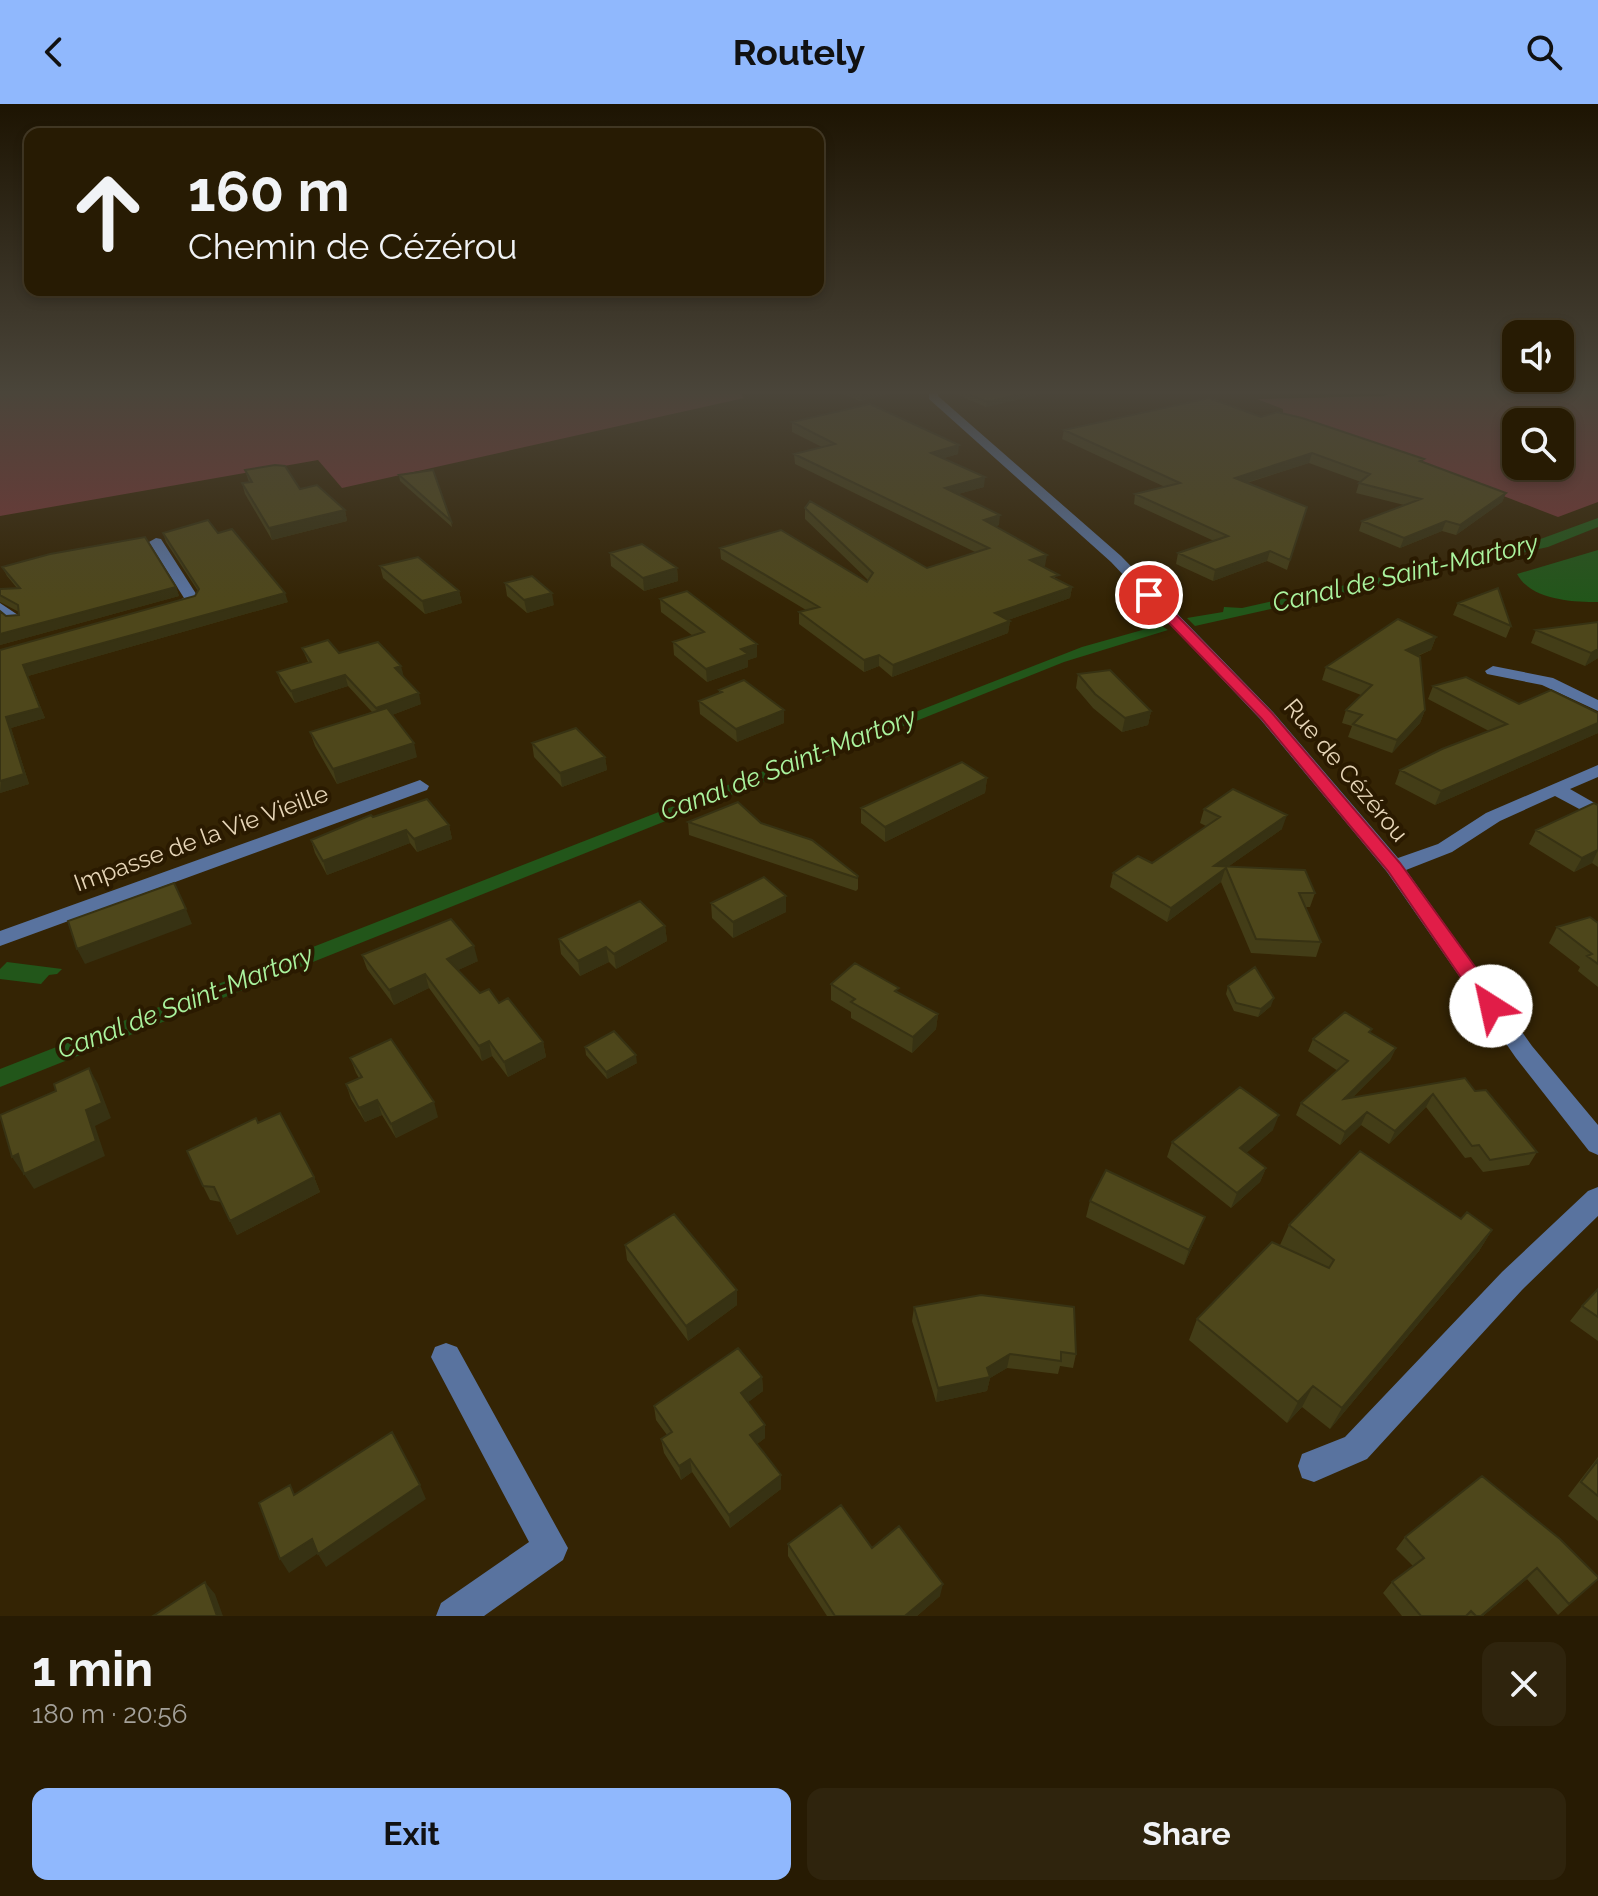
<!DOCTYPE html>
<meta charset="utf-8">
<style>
:root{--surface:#271b03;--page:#2f240d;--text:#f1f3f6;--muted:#a4a19a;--line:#433925;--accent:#90b8fd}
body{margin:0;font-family:Raleway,sans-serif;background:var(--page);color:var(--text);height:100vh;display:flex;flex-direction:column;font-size:30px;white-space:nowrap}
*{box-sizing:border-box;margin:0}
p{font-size:26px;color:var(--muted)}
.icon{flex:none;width:44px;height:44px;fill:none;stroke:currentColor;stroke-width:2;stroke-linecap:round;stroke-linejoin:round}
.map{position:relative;height:1512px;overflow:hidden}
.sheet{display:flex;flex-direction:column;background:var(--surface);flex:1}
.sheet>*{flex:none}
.top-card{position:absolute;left:24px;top:24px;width:800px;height:168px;border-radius:16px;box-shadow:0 4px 12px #0003,0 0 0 2px var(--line);background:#271b03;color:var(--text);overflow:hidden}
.tools{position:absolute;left:1502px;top:216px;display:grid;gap:16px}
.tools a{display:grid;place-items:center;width:72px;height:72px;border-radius:16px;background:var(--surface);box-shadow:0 4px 12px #0003,0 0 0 2px var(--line);font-size:40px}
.pin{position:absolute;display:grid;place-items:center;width:68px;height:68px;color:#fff;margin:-34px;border:4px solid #fff;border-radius:50%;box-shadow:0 2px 8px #0007}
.me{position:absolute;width:88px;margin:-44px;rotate:325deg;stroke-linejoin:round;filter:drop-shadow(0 0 6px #0008)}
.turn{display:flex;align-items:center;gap:28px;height:168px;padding:0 32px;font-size:36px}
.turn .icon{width:104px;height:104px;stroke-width:2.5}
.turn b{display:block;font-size:56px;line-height:68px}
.round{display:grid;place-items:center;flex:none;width:84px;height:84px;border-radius:16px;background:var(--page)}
.headline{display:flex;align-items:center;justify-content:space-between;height:136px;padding:0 32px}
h1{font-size:48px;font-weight:700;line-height:60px}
.action{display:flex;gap:16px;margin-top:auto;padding:16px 32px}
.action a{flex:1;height:92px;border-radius:16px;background:var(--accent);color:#111;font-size:32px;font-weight:700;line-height:92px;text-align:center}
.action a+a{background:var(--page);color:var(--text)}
header{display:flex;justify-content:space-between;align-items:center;height:104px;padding:0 32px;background:var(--accent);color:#111;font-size:36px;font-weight:700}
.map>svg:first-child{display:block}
.green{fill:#763637;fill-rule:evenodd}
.water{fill:#22561a}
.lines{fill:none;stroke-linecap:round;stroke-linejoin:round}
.minor{fill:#59739f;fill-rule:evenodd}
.wall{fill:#433d17}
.shaded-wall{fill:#373213}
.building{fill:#4e471b;stroke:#373213;stroke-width:2}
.route{fill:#e11d48;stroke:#92132f;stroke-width:2}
.labels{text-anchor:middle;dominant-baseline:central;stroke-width:8;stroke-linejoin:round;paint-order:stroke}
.street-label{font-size:24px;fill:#e6d5b7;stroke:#2a1a00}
.water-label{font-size:26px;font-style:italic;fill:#aaf49e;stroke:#2a1a00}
</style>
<header><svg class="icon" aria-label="back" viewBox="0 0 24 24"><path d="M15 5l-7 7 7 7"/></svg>Routely<svg class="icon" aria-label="search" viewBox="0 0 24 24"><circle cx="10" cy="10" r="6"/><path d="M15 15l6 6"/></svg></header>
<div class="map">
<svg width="1598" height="1512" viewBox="0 0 1598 1512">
<rect width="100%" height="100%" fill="#342404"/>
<path class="green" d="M0,286H739L744,294L342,384L318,356L0,412Z
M1398,286H1598V398L1558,413L1457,374L1283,314V305L1257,295L1384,292ZM1516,318H1560V362H1516Z"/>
<path class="water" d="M1598,414V423L1548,443L1195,522L1187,514L1223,508L1224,503L1242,504L1521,442Z
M1598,446V498C1572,498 1531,496 1517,470Z
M1160,521L1168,526L1064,558L0,983V965L1082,543Z
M7,858L62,865L57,870L49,871L41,880L0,875V865Z"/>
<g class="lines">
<path class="minor" d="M929,286H939L938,292L1121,452L1273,608L1398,754L1438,740L1486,709L1598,661V673L1570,685L1598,701V715L1555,692L1500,717L1452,748L1406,766L1532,942L1598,1021V1051L1589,1047L1516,954L1387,768L1261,616L1111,458L929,295Z
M156,434L161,435L200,496L198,499L169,507L162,503L184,494L149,438Z
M0,499L21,513V519H11L0,510Z
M1493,562L1553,574L1598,596V607L1542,581L1487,570L1485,567Z
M420,676L429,682L427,686L0,842V827Z
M1598,1083V1112L1522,1186L1367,1355L1314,1378L1302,1374L1298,1362L1302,1350L1345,1333L1502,1168L1588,1087Z
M446,1239L457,1243L568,1444L563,1456L484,1512H436L441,1499L529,1438L431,1253L435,1243Z"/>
</g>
<path class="wall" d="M833,286H907L860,297Z
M952,286H1049V288L986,303L951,288Z
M1261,313L1423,358L1506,389L1502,398L1456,431L1442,427L1400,444L1359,427L1362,417L1404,401L1356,389L1359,379L1361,378L1309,359L1247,379L1307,403L1287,466L1267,457L1213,477L1176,460L1178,449L1214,437L1134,400L1135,390L1165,383L1062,335L1064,326Z
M792,318L958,350L944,354L984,383L958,390L999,421L996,422L1045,462L1043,463L1058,476L1072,483L1070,494L1008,516L1010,517L1008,529L892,573L879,562L864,568L799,520V508L806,506L721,455L720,444L867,478L868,476L805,415V404L927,464L975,448L795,360L794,350L822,343L792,328Z
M245,366L300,385L345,406L347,417L272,436L245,390L242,379L249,378Z
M399,371L451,417L452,423L400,377Z
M163,429H218L288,498L28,572L45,614L11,624L29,680L0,689V546L195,492L198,487L166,438Z
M145,433L176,483L179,492L0,541V507L6,512L19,511V508L0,498V485L17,484L7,472L2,463L50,450Z
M610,449L677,464L678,477L644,487L611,462Z
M380,462L459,487L462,499L425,510L383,474Z
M505,479L554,501L527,509L507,492Z
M660,495L757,553L748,556V563L707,578L674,551L673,538L693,532L661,508Z
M1458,499L1511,522L1506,534L1453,511Z
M1598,518V554L1585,562L1531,539L1536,526Z
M1436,533L1431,546L1418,552L1425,606L1420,619L1392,649L1348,633L1352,622L1342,619L1346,606L1361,591L1322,576L1326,563Z
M302,544L339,549L404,573L421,600L392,611L417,653L337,680L315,642L310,628L372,608L348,582L295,599L281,579L277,568L308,558Z
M1078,570L1151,607L1148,621L1122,628L1093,604L1076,584Z
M1433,582L1519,600L1598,609V629L1435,701L1395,680L1400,666L1489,627L1428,595Z
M719,586L784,619L737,638L700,610L699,597L719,589Z
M532,639L605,653L607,666L562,683L534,653Z
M987,674L985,689L885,738L861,719V704Z
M1598,701V763L1592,759L1574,768L1529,740L1536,726Z
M1204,705L1282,725L1229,762L1315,789L1310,803H1306L1321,838L1316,853L1251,849L1221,778L1167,818L1110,783L1113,769L1152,759L1206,722L1200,719Z
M373,713L449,721L452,735L417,748L410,739L327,771L315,749L311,736Z
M688,718L761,719L858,772V785L856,787L689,731Z
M786,792V808L733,834L712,814L711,799Z
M1598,819V883L1578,867L1580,863L1549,839L1557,823Z
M665,822L667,837L616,865L609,858L580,872L561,850L559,835Z
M362,851L478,857L458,866L480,889L499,899L543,938L546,953L508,973L492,952L482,957L429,884L394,901L367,865Z
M831,880L898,888L938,910L936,925L912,949L851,914V908L831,896Z
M1228,882L1271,902L1258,913L1234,907L1226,890Z
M1371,929L1396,944L1390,956L1352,994L1475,987L1537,1048L1529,1061L1483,1068L1471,1053L1465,1054L1426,1003L1389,1040L1361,1021L1340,1041L1296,1011L1301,999L1338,967L1308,947L1313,935Z
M585,943L637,959L607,975L586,951Z
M350,954L438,1013L396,1034L382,1011L365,1018L351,995L346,980L359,974L356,969Z
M258,1019L314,1073L320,1088L237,1131L221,1098L210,1096L203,1082Z
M1273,1026L1246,1049L1266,1064L1260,1078L1231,1104L1167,1053L1172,1038Z
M1090,1097L1199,1128L1184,1161L1086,1113Z
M1461,1115L1492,1126L1479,1147L1330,1325L1302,1303L1287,1319L1189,1236L1197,1215L1280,1141L1289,1121Z
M625,1141L737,1201L688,1237L627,1156Z
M1598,1185V1237L1570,1217L1582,1202Z
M914,1203L1076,1250L1073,1264L1060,1262L1058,1270L1007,1264L990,1274L987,1287L936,1298L912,1217Z
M762,1273L763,1287L748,1298L765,1334L757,1340L781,1371V1385L730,1424L692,1368L681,1376L664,1349L661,1335L667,1331L656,1316L654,1302Z
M1598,1353V1417L1568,1392Z
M1405,1433L1598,1475L1558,1511L1527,1475L1483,1512H1402L1383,1489L1392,1478L1413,1462L1396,1445Z
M788,1440L872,1444L940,1492L917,1512H827L788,1452Z"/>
<path class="shaded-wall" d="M881,286H907L860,297V291Z
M1037,286H1049V288L986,303L987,298Z
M959,341L958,350L931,358V349Z
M1312,349L1309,359L1232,383L1235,374Z
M985,373L984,383L944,394L945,384Z
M1506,389L1502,398L1456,431L1460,421Z
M345,406L347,417L272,436L269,424Z
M1000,411L999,421L983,426L984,416Z
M1446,417L1442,427L1400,444L1404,434Z
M1270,447L1267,457L1213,477L1215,466Z
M1047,451L1045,462L1029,467L1030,456Z
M677,464L678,477L644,487L643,474Z
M176,483L179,492L0,541V530Z
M1072,483L1070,494L994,521L995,509Z
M459,487L462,499L425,510L422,497Z
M285,489L288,498L28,572L45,614L11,624L29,680L0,689L6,613L23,561Z
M552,489L554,501L527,509L524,496Z
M1010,517L1008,529L892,573L893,561Z
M1436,533L1431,546L1401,558L1406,546Z
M757,540V553L748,556V563L707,578L706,565L741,545Z
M1598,545V554L1585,562L1591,549Z
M879,551V562L864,568V556Z
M401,562L404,573L395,564Z
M345,571L348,582L295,599L291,587Z
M419,589L421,600L379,616L376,604Z
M784,606V619L737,638L736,625Z
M1425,606L1420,619L1392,649L1397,636Z
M1151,607L1148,621L1122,628L1125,614Z
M1598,619V629L1435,701L1441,687Z
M414,639L417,653L337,680L333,665Z
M605,653L607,666L562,683L560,669Z
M987,674L985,689L885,738V723Z
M1287,711L1282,725L1225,765L1221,778L1167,818L1171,804L1214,762Z
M449,721L452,735L417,748L414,735Z
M406,726L410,739L327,771L323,757Z
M1598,746L1592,759L1574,768L1582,754Z
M786,792V808L733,834V818Z
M186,805L192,820L85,860L77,845Z
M665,822L667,837L616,865L614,850Z
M474,842L478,857L450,870L447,855Z
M606,843L609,858L580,872L578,857Z
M425,870L429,884L394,901L389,886Z
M1274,894L1271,902L1258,913L1261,905Z
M938,910L936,925L912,949L913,933Z
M489,937L492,952L482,957L479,942Z
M543,938L546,953L508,973L504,958Z
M1396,944L1390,956L1338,1008L1344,995Z
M636,951L637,959L607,975L606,968Z
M89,964L98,980L111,1014L95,1022L105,1052L34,1085L24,1070L86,1006Z
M1433,990L1426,1003L1389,1040L1395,1027Z
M377,996L382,1011L365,1018L359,1004Z
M434,998L438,1013L396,1034L391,1020Z
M1367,1008L1361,1021L1340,1041L1345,1028Z
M1279,1011L1273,1026L1235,1059L1240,1044Z
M18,1050L28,1065L22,1068L12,1053Z
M1266,1064L1260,1078L1231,1104L1237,1089Z
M314,1073L320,1088L237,1131L230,1117Z
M1205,1113L1199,1128L1184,1161L1189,1146Z
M1492,1126L1479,1147L1330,1325L1342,1304Z
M737,1186V1201L688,1237L686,1222Z
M1010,1250L1007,1264L990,1274L987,1287L936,1298L938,1284L987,1264Z
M762,1273L763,1287L742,1303L741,1289Z
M1313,1282L1302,1303L1287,1319L1298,1298Z
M765,1321V1334L751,1345L750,1331Z
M690,1355L692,1368L681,1376L679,1362Z
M781,1371V1385L730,1424L729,1411Z
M420,1381L426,1395L326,1463L318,1450Z
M312,1435L320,1448L289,1469L280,1455Z
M1537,1464L1527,1475L1483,1512H1481Z
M205,1478L215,1490L223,1512H217Z
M943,1480L940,1492L917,1512H906Z"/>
<path class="building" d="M848,286H881L860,291Z
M958,286H1037L987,298Z
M1209,294L1261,313L1277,308L1302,314L1424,355L1420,357L1506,389L1460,421L1446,417L1404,434L1362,417L1421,395L1359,379L1370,370L1312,349L1235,374L1307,403L1290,456L1270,447L1215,466L1178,449L1228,432L1135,390L1180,379L1064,326Z
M870,300L959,341L931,349L985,373L945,384L1000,411L984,416L1047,451L1030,456L1059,471L1052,473L1072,483L995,509L1010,517L893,561L879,551L864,556L799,508L819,503L720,444L781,426L867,478L873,469L805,404L810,397L927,464L989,444L794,350L835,340L792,318Z
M275,361L285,362L300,385L317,381L345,406L269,424L242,379L252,378L245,366Z
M433,366L451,417L399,371Z
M208,416L218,429L232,425L285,489L23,561L40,604L6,613L24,670L0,677V546L195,492L199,485L163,429Z
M145,433L176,483L0,530V507L6,512L19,511L18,501L0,491V485L20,484L2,463L50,450Z
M642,440L677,464L643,474L610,449Z
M418,453L459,487L422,497L380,462Z
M532,472L552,489L524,496L505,479Z
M1498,484L1511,522L1458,499Z
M687,487L757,540L741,545L748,550L706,565L673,538L704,528L660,495Z
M1398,515L1436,533L1406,546L1420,553L1425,606L1397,636L1353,620L1362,611L1346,606L1372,581L1326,563Z
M1598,518V545L1591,549L1536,526Z
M328,536L339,549L378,538L401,562L395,564L419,589L376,604L345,571L291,587L277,568L311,558L302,544Z
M1110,566L1151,607L1125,614L1095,590L1078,570Z
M1466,573L1519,600L1551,586L1598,609V619L1441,687L1400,666L1442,645L1507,620L1433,582Z
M744,576L784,606L736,625L699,597L722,588L719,586Z
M387,604L414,639L333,665L310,628Z
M576,624L605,653L560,669L532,639Z
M962,658L987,674L885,723L861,704Z
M1233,685L1287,711L1214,762L1305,766L1315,789H1299L1321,838L1256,835L1226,764L1171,804L1113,769L1138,752L1152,759L1220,713L1204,705Z
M427,695L449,721L414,735L406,726L323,757L311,736L371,711L373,713Z
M738,698L761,719L812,736L858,772L857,774L688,718Z
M1594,699L1598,701V746L1582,754L1536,726Z
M764,773L786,792L733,818L711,799Z
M174,779L186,805L77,845L68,817Z
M640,797L665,822L614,850L606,843L578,857L559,835Z
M1590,813L1598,819V860L1587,852L1592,850L1557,823Z
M451,815L474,842L447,855L480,889L489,885L499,899L508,894L543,938L504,958L489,937L479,942L425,870L389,886L362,851Z
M855,859L899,884L895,887L938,910L913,933L851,898L855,895L831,880Z
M1255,863L1274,894L1261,905L1236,899L1228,882Z
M1345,908L1372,925L1369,928L1396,944L1344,995L1465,974L1475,987L1486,986L1537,1048L1490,1056L1479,1041L1472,1042L1433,990L1395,1027L1367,1008L1345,1028L1301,999L1348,957L1313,935Z
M614,927L636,951L606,968L585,943Z
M391,935L434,998L391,1020L377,996L359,1004L346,980L362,973L350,954Z
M89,964L102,999L86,1006L96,1037L24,1070L18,1050L12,1053L0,1011L56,987L54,980Z
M1240,983L1279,1011L1240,1044L1266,1064L1237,1089L1172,1038Z
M280,1009L314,1073L230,1117L214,1083L203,1082L187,1047L256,1014L258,1019Z
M1360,1047L1461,1115L1467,1108L1492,1126L1342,1304L1313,1282L1298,1298L1197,1215L1272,1138L1329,1164L1334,1156L1289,1121Z
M1106,1066L1205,1113L1189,1146L1090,1097Z
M674,1110L737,1186L686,1222L625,1141Z
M1598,1185V1213L1582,1202Z
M981,1191L1074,1203L1076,1250L1061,1248V1257L1010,1250L987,1264L990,1273L938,1284L914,1203Z
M738,1244L762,1273L741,1289L765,1321L750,1331L781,1371L729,1411L690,1355L679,1362L661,1335L672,1328L654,1302Z
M392,1328L420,1381L318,1450L312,1435L280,1455L259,1399L290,1381L294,1391Z
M1598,1356V1392L1581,1378Z
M1482,1372L1560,1435L1598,1473V1475L1569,1500L1537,1464L1481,1512H1476L1471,1507L1466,1512H1421L1392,1478L1424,1454L1405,1433Z
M841,1401L872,1444L899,1422L943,1480L906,1511L907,1512H835L788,1440Z
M205,1478L217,1512H153Z"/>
<linearGradient id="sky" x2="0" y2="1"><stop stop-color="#1d1402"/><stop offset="0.58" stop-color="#4a453a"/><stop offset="1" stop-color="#4a453a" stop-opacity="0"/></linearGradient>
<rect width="1598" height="497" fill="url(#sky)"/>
<path class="route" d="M1149,487L1154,488L1272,609L1400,759L1499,896L1502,902L1499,907H1484L1388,767L1351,723L1262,615L1145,494L1143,491Z"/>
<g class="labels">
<g class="street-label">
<text transform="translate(1346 666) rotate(50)">Rue de Cézérou</text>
<text transform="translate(201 734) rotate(-20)">Impasse de la Vie Vieille</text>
</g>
<g class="water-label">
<text transform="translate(1405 469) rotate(-13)">Canal de Saint-Martory</text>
<text transform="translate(788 660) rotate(-21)">Canal de Saint-Martory</text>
<text transform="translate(185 898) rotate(-21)">Canal de Saint-Martory</text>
</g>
</g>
</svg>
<div class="tools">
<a><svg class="icon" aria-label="sound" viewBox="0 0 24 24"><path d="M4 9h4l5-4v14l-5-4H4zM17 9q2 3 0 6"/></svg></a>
<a><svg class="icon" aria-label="search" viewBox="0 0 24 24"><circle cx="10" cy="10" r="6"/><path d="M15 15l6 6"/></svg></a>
</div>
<div class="pin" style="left:1149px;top:491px;background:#d93025"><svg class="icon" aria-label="arrive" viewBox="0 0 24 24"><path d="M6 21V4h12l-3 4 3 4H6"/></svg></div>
<svg class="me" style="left:1491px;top:902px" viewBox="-20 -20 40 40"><circle r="19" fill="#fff"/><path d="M0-13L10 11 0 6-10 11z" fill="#e11d48"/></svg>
<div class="top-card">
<div class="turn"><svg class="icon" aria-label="ahead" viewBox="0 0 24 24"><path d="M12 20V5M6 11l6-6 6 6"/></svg><div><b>160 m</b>Chemin de Cézérou</div></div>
</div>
</div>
<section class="sheet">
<div class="headline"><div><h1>1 min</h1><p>180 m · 20:56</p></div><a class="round"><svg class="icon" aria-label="close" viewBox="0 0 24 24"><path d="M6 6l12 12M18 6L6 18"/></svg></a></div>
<div class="action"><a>Exit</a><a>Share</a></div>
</section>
